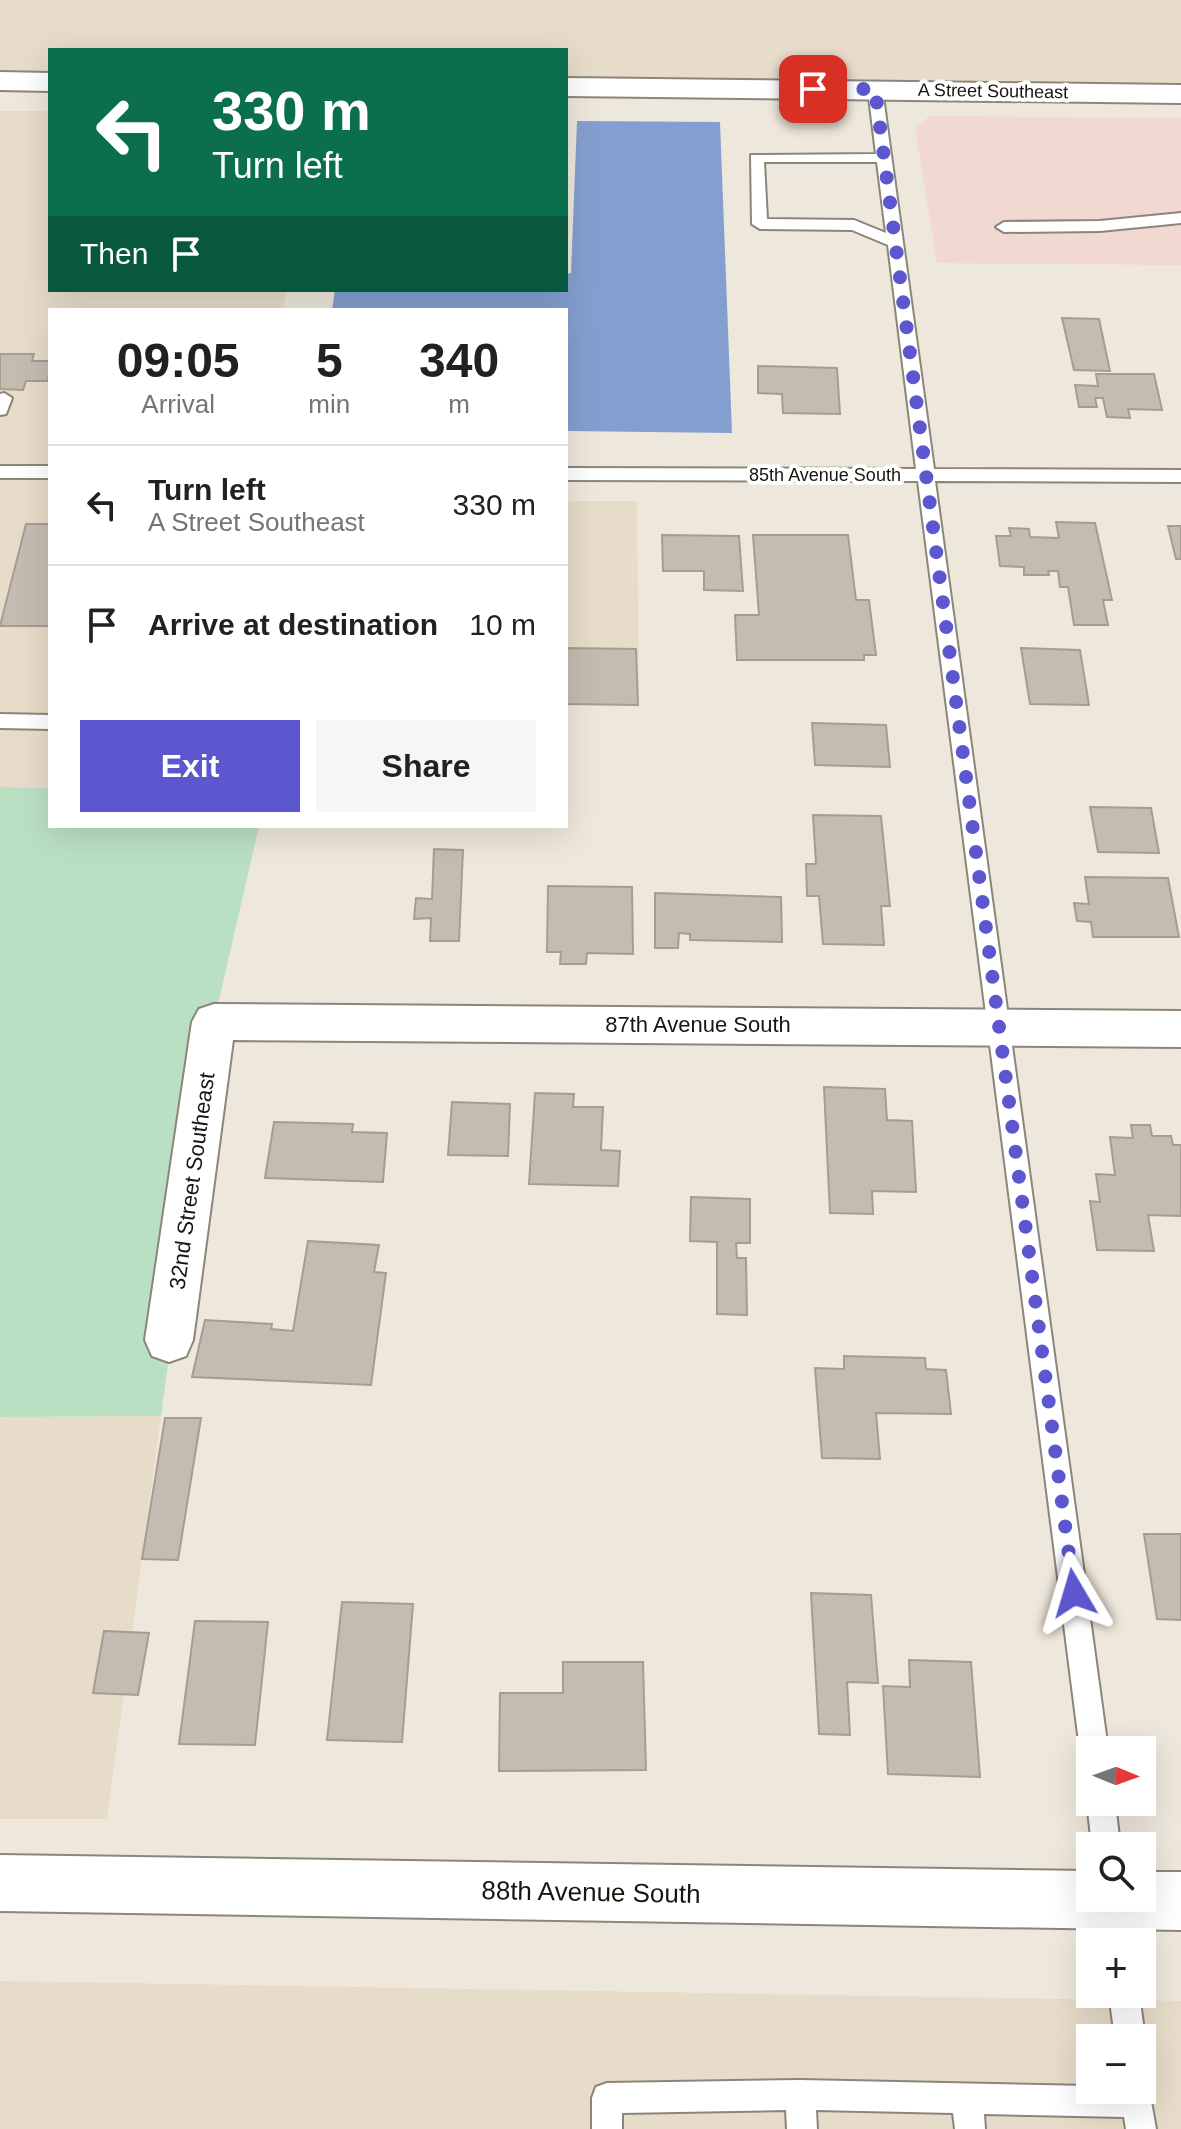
<!DOCTYPE html>
<meta charset="utf-8">
<style>
:root{--surface:#fff;--page:#f6f6f6;--text:#202124;--muted:#757577;--line:#e0e0e0;--accent:#5c57cf}
body{margin:0;font-family:Helvetica,sans-serif;background:var(--page);color:var(--text);height:100vh;display:flex;flex-direction:column;font-size:30px;white-space:nowrap}
*{box-sizing:border-box;margin:0}
p{font-size:26px;color:var(--muted)}
.icon{flex:none;width:44px;height:44px;fill:none;stroke:currentColor;stroke-width:2;stroke-linecap:round;stroke-linejoin:round}
.map{position:relative;flex:1;overflow:hidden}
.sheet{position:absolute;left:48px;top:308px;width:520px;height:520px;display:flex;flex-direction:column;background:var(--surface);border-radius:0px;box-shadow:0 8px 32px #0002}
.sheet>*{flex:none}
.hud{position:absolute;left:48px;top:48px;width:520px;height:244px;border-radius:0px;box-shadow:0 8px 32px #0002;background:#0b6e4f;color:#fff;overflow:hidden}
.needle{width:52px;rotate:91deg}
.fabs{position:absolute;left:1076px;top:1736px;display:grid;gap:16px}
.fabs a{display:grid;place-items:center;width:80px;height:80px;border-radius:0px;background:var(--surface);box-shadow:0 8px 32px #0002;font-size:40px}
.pin{position:absolute;display:grid;place-items:center;width:68px;height:68px;color:#fff;margin:-34px;border-radius:16px;box-shadow:0 4px 12px #0006}
.me{position:absolute;width:88px;margin:-44px;rotate:353deg;stroke-linejoin:round;filter:drop-shadow(0 0 6px #0008)}
.turn{display:flex;align-items:center;gap:28px;height:168px;padding:0 32px;font-size:36px}
.turn .icon{width:104px;height:104px;stroke-width:2.5}
.turn b{display:block;font-size:56px;line-height:68px}
.then{display:flex;align-items:center;height:76px;padding:0 32px;background:#0003;gap:16px;font-size:30px}
.eta{display:flex;justify-content:space-evenly;align-items:center;height:136px;text-align:center}
.eta b{font-size:48px;font-weight:700;line-height:56px}
.action{display:flex;gap:16px;margin-top:auto;padding:16px 32px}
.action a{flex:1;height:92px;border-radius:0px;background:var(--accent);color:#fff;font-size:32px;font-weight:700;line-height:92px;text-align:center}
.action a+a{background:var(--page);color:var(--text)}
ul{padding:0;list-style:none}
li{display:flex;align-items:center;gap:24px;height:120px;padding:0 32px;border-top:2px solid var(--line)}
li div{flex:1}
li b{display:block;font-size:30px}
li em{font-style:normal}
.map>svg:first-child{display:block}
.commercial{fill:#f1d8d0}
.built{fill:#e7dcc9;fill-rule:evenodd}
.green{fill:#bae0c4}
.water{fill:#849fcf}
.building{fill:#c5bcb1;stroke:#a59c92;stroke-width:2}
.lines{fill:none;stroke-linecap:round;stroke-linejoin:round}
.lane-casing{stroke:#8c857a;stroke-width:4}
.street-casing{stroke:#8c857a;stroke-width:4}
.secondary-casing{stroke:#8c857a;stroke-width:4}
.lane{fill:#fff;fill-rule:evenodd}
.street{fill:#fff;fill-rule:evenodd}
.secondary{fill:#fff;fill-rule:evenodd}
.route{stroke:#5c57cf;stroke-width:14;stroke-dasharray:0 25.2}
.labels{text-anchor:middle;dominant-baseline:central;stroke-width:8;stroke-linejoin:round;paint-order:stroke}
.far-street-label{font-size:18px;fill:#171510;stroke:#fff}
.street-label{font-size:22px;fill:#171510;stroke:#fff}
.near-street-label{font-size:26px;fill:#171510;stroke:#fff}
</style>
<div class="map">
<svg width="1181" height="2129" viewBox="0 0 1181 2129">
<rect width="100%" height="100%" fill="#eee7db"/>
<path class="commercial" d="M930,116L1181,118V265L937,263L915,128Z"/>
<path class="built" d="M0,0H1181V94L566,87V50H50V82L0,81Z
M0,111H50V290H286L283,310H50V788L0,787Z
M566,501H637L639,705H566Z
M161,1416L107,1819H0V1417Z
M0,1981L1181,2001V2129H0ZM1090,2038H1142V2090H1090Z"/>
<path class="green" d="M0,787L50,788V826H259L214,1022L161,1416L0,1417Z"/>
<path class="water" d="M577,121L720,122L732,433L566,431V310H332L335,290H566V274L571,273Z"/>
<path class="building" d="M1062,318L1099,319L1110,371L1074,370Z
M0,354H34L32,361H50L48,381H26L23,390L0,389Z
M758,366L837,368L840,414L783,413L782,394L758,393Z
M1096,374H1154L1162,410L1128,409L1130,418L1107,417L1103,398H1095L1097,407H1079L1075,385L1098,386Z
M1056,522L1095,523L1112,600H1103L1108,625H1074L1068,587H1060L1058,571H1048L1049,575H1024V567L1000,566L996,536H1011L1009,528L1029,529L1030,537L1059,538Z
M26,524H50V626H0Z
M1168,526H1181V559H1176Z
M662,535L739,536L743,591L704,590V571H663Z
M753,535H848L856,600H869L876,655H864V660H737L735,615H759Z
M566,648L636,649L638,705L566,704Z
M1021,648L1080,650L1089,705L1030,704Z
M812,723L886,725L890,767L815,765Z
M1090,807L1151,808L1159,853L1098,852Z
M813,815L881,816L890,906H881L884,945L823,944L819,896H807L806,864H816Z
M434,849L463,850L459,941H430L431,918L414,919L416,898L432,899Z
M1085,877L1168,878L1179,937H1093L1091,922L1077,921L1074,903L1089,904Z
M548,886L632,887L633,954L587,953L586,964H560L561,952H547Z
M655,893L781,897L782,942L690,940V934L679,933L678,948H655Z
M824,1087L885,1089L887,1120L912,1121L916,1192L872,1191L873,1214L830,1213Z
M535,1093L574,1094L573,1107H603L601,1150L620,1151L618,1186L529,1184Z
M452,1102L510,1104L508,1156L448,1155Z
M274,1122L353,1124L352,1132L387,1133L383,1182L265,1178Z
M1131,1125H1150L1152,1136H1171L1173,1145H1181V1216L1148,1215L1154,1251L1097,1250L1090,1201L1100,1202L1096,1174L1115,1175L1110,1137L1133,1138Z
M691,1197L750,1199V1243H736L737,1258H746L747,1315L717,1314V1242L690,1241Z
M308,1241L379,1245L374,1272L386,1273L371,1385L192,1377L205,1320L272,1324L271,1329L293,1331Z
M844,1356L925,1358L926,1369L946,1370L951,1414L876,1413L880,1459L822,1458L815,1368L844,1369Z
M165,1418H201L178,1560L142,1559Z
M1144,1534H1181V1620L1157,1619Z
M811,1593L871,1595L878,1683L847,1682L850,1735L819,1734Z
M342,1602L413,1604L402,1742L327,1740Z
M195,1621L268,1622L255,1745L179,1744Z
M104,1631L149,1633L138,1695L93,1693Z
M909,1660L971,1662L980,1777L888,1774L883,1686L910,1687Z
M563,1662H643L646,1770L499,1771L500,1693H563Z"/>
<g class="lines">
<g class="lane-casing">
<path id="lane" d="M875,85L882,89L934,469L1181,470V482L935,481L1108,1750H1090V1762L1084,1760L1080,1750L918,481L566,480V468L916,469L888,245L852,230L760,229L752,224L751,155L876,154L868,89ZM764,162H877L886,233L854,220L767,219Z
M1181,213V223L1100,231L1004,232L996,227L1004,222L1100,221Z
M4,393L12,398L6,414L0,415V394Z
M0,466H50V478H0Z
M0,714L50,715V729L0,728Z
M1090,1795V1802H1115L1120,1846H1092L1087,1802Z
M1099,1898H1127L1132,1942H1104Z
M1109,1994H1139L1145,2038L1142,2045V2038H1115Z
M1142,2077L1147,2079L1156,2129H1126L1124,2117L984,2114L985,2129H955L953,2113L816,2110L817,2129H787L786,2110L622,2113V2129H592V2098L596,2087L607,2083L800,2080L1090,2086V2090H1142Z"/>
</g>
<g class="street-casing">
<path id="street" d="M214,1004L1181,1011V1047L233,1040L193,1340L186,1356L169,1362L152,1356L145,1340L192,1022L199,1009Z
M0,1855L1090,1871V1898H1142V1872H1181V1930L0,1911Z"/>
</g>
<g class="secondary-casing">
<path id="secondary" d="M0,72L50,73V91L0,90Z
M566,78L1181,85V103L566,96Z"/>
</g>
<use href="#lane" class="lane"/>
<use href="#street" class="street"/>
<use href="#secondary" class="secondary"/>
</g>
<g class="lines">
<path class="route" d="M813,89H875L1074,1593"/>
</g>
<g class="labels">
<g class="far-street-label">
<text transform="translate(993 91) rotate(1)">A Street Southeast</text>
<text x="825" y="475">85th Avenue South</text>
</g>
<g class="street-label">
<text x="698" y="1024">87th Avenue South</text>
<text transform="translate(192 1181) rotate(-82)">32nd Street Southeast</text>
</g>
<g class="near-street-label">
<text transform="translate(591 1892) rotate(1)">88th Avenue South</text>
</g>
</g>
</svg>
<div class="fabs">
<a><svg class="needle" viewBox="-14 -14 28 28"><path d="M0-13l5 13h-10z" fill="#e53935"/><path d="M0 13l5-13h-10z" fill="#757577"/></svg></a>
<a><svg class="icon" aria-label="search" viewBox="0 0 24 24"><circle cx="10" cy="10" r="6"/><path d="M15 15l6 6"/></svg></a>
<a>+</a>
<a>−</a>
</div>
<div class="pin" style="left:813px;top:89px;background:#d93025"><svg class="icon" aria-label="arrive" viewBox="0 0 24 24"><path d="M6 21V4h12l-3 4 3 4H6"/></svg></div>
<svg class="me" style="left:1074px;top:1593px" viewBox="-20 -20 40 40"><path d="M0-17L14 15 0 8-14 15z" fill="#5c57cf" stroke="#fff" stroke-width="4"/></svg>
<div class="hud">
<div class="turn"><svg class="icon" aria-label="left" viewBox="0 0 24 24"><path d="M17 20v-9H6M10 6l-5 5 5 5"/></svg><div><b>330 m</b>Turn left</div></div>
<div class="then">Then<svg class="icon" aria-label="arrive" viewBox="0 0 24 24"><path d="M6 21V4h12l-3 4 3 4H6"/></svg></div>
</div>
<section class="sheet">
<div class="eta">
<div><b>09:05</b><p>Arrival</p></div>
<div><b>5</b><p>min</p></div>
<div><b>340</b><p>m</p></div>
</div>
<ul>
<li><svg class="icon" aria-label="left" viewBox="0 0 24 24"><path d="M17 20v-9H6M10 6l-5 5 5 5"/></svg><div><b>Turn left</b><p>A Street Southeast</p></div><em>330 m</em></li>
<li><svg class="icon" aria-label="arrive" viewBox="0 0 24 24"><path d="M6 21V4h12l-3 4 3 4H6"/></svg><div><b>Arrive at destination</b></div><em>10 m</em></li>
</ul>
<div class="action"><a>Exit</a><a>Share</a></div>
</section>
</div>
